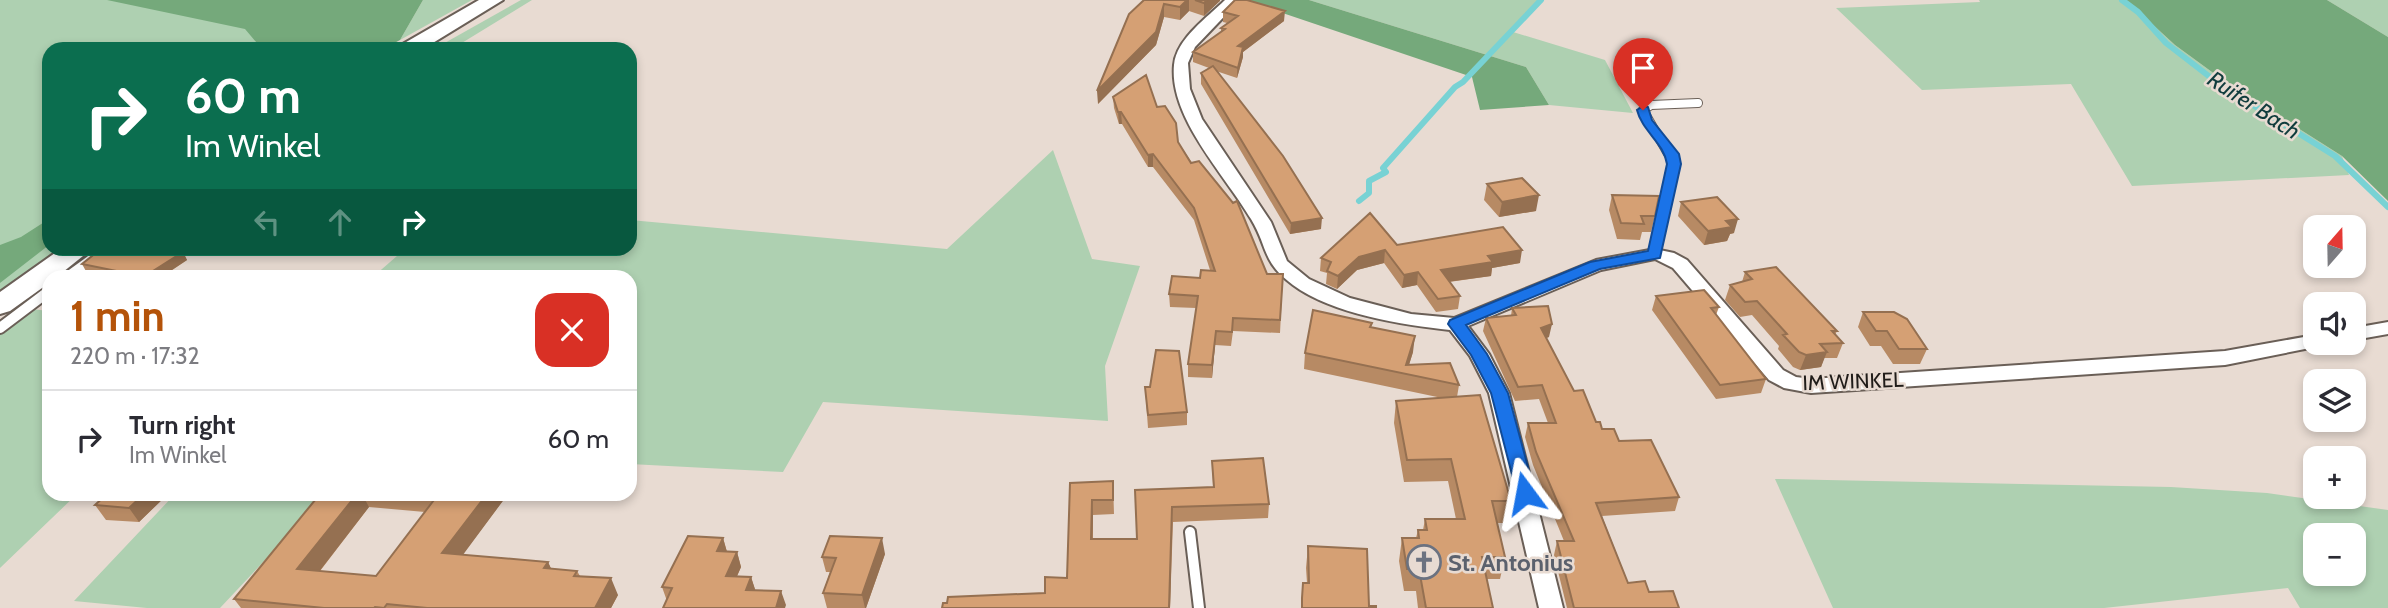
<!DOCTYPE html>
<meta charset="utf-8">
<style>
:root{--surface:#fff;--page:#f2f2f3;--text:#2b2b33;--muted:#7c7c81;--line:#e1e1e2;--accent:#b45309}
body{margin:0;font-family:Cabin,sans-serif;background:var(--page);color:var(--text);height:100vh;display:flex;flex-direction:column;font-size:26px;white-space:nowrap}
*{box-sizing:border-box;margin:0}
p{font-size:23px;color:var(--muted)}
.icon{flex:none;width:38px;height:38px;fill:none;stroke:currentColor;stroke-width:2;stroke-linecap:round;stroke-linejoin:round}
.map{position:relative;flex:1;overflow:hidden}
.sheet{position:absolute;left:42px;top:270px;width:595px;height:231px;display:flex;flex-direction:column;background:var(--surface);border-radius:21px;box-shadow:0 4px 10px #0003}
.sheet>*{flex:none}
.top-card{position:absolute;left:42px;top:42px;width:595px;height:214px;border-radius:21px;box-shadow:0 4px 10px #0003;background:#0b6e4f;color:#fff;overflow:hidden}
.needle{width:46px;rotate:20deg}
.fabs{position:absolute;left:2303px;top:215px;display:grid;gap:14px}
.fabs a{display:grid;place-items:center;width:63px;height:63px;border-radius:14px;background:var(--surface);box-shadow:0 4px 10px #0003;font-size:35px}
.pin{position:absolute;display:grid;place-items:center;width:60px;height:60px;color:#fff;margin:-72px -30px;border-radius:50% 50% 50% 0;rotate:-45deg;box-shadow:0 0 7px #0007}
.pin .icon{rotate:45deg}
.me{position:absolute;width:77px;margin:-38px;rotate:347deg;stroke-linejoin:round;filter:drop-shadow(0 0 5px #0008)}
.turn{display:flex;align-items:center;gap:24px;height:147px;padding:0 28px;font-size:32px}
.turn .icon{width:91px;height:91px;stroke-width:2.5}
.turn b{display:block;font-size:49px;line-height:60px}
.lanes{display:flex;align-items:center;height:66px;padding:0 28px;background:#0003;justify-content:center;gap:35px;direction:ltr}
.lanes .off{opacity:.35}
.round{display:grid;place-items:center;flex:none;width:74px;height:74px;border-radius:21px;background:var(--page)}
.overview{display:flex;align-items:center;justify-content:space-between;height:119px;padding:0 28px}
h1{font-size:42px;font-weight:700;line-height:52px;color:var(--accent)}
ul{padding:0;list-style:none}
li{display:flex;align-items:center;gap:21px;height:98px;padding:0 28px;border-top:2px solid var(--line)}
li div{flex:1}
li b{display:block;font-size:26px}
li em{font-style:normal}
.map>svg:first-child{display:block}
.green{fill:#aed0b1;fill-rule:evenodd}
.forest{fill:#75a97b}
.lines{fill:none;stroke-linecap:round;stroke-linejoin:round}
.stream{stroke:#78d2d4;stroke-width:6}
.service-far1-casing{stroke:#6a5f57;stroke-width:10}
.service-casing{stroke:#6a5f57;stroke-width:14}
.minor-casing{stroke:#6a5f57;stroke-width:4}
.secondary-casing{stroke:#6a5f57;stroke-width:4}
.service-far1{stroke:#fff;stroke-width:8}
.service{stroke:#fff;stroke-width:10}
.minor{fill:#fff;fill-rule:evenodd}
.secondary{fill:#fff;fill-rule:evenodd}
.wall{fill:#b78a64;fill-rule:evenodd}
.shaded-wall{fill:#957051}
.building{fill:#d5a074;stroke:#957051;stroke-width:2}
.route{fill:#1a73e8;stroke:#114b97;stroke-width:2}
.labels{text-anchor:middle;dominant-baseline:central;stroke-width:5;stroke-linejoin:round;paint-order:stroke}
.street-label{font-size:21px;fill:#201c19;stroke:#e8dbd2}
.water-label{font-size:23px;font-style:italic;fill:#103c3d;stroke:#e8dbd2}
.near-worship-label{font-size:24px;font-weight:bold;fill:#5b616d;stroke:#e8dbd2;text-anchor:start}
</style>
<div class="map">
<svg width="2388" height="608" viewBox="0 0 2388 608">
<rect width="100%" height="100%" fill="#e8dbd2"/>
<path class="green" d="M0,0H421L374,49H49V248L77,249L0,295Z
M423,0H472L400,40Z
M521,0H532L452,49H434Z
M1309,0H1542L1513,32L1605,60L1633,113L1549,105L1526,67Z
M1979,0H2126L2175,45L2227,83L2342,156L2349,175L2132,186L2071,84L1922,90L1836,8L1980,2Z
M2327,0H2388V37Z
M1053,150L1092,259L1140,266L1105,366L1108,421L823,402L783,472L630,464V276H374L405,249L630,248V220L947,249Z
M31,309L49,311V494H77L0,568V334Z
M1775,479L2171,487L2267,493L2388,510V608H2300L2288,588L2104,608H1833ZM2315,536H2354V574H2315Z
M175,494H327L220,608H147L74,601Z"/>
<path class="forest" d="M107,0H423L400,40L383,49H262L245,29Z
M1244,0H1309L1526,67L1549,105L1480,110L1472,77Z
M2126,0H2327L2388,37V201L2342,156L2227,83L2175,45Z
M49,219V245L0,283V245L21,237Z"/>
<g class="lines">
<path class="stream" d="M2122,0L2138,12L2166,43L2219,84L2335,156L2388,207
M1359,201L1369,193V181L1386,172L1383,168L1455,87L1463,82L1541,0"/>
<g class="service-far1-casing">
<path id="service-far1" d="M1655,254L1674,164L1643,110L1651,105L1698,103
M91,259L107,248"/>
</g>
<g class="service-casing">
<path id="service" d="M69,276L94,258
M0,328L49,291
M1190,532L1199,608"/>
</g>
<g class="minor-casing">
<path id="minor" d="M1225,0H1240L1195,47L1188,63L1190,89L1202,119L1271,222L1287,261L1309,279L1350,298L1411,314L1454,318L1596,260L1655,249L1674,253L1687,260L1783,370L1796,377L1811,379L2225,351L2315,335V343H2324L2315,347L2225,365L1811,393L1784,388L1769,380L1673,268L1655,259L1601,270L1468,326L1489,354L1509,393L1563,608H1539L1489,393L1470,356L1450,330C1403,325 1332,314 1293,285C1261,261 1269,249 1251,219C1226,176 1169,118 1174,65C1176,39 1208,17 1225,0Z
M2388,322V334L2354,340V328Z"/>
</g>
<g class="secondary-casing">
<path id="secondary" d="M479,0H503L423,49H397L401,45Z
M62,248H93L58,276H49V283L10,311L0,314V292Z"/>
</g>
<use href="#service-far1" class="service-far1"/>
<use href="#service" class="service"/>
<use href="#minor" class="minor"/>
<use href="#secondary" class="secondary"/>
</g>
<path class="wall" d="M1144,0H1220L1204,16L1189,11L1180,20L1164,17L1156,45L1098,104Z
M1223,12L1284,21L1243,52V57L1237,78L1216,71L1321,229L1290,234L1201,84V73L1209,68L1193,62V52L1221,32V28L1227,23L1223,22Z
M1113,97L1157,107L1178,142L1267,274H1283L1280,333L1233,331L1231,346L1215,345L1212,378L1188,377V364L1196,308L1170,307L1169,294L1200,278L1210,270L1194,220L1153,167H1148L1122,124H1119L1114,108Z
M1487,184L1536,211L1499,217L1484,200Z
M1612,195L1655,216L1651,232H1642L1640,240L1617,239L1609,210Z
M1681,202L1734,233L1730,234L1727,241L1704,245L1678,216Z
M1397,245L1520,263L1492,268L1491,276L1449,282L1460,296L1458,309L1436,312L1417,285L1402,288L1384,263L1357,270L1337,289L1326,284L1327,273L1320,271L1321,258Z
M184,254L187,260L163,276H106L87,273L82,264Z
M1745,272L1837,331L1835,335L1843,343L1837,358H1824L1821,367L1800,370L1793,367L1778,349L1779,346L1752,315L1740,317L1725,300L1730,285L1742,282Z
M1656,296L1719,307L1716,315L1766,379L1761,393L1716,399L1652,310Z
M1512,308L1549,337L1546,338L1574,391L1596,422L1602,429L1619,441L1679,497L1675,511L1602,516L1628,583L1649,592L1679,608H1567L1554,555L1557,541H1564L1533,465L1525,437L1528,423H1548L1539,399L1515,401L1483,331L1486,318L1511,316Z
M1863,312L1927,349L1920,364H1893L1881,346H1870L1858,327Z
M1372,323L1371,328L1413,352L1409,365L1459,385L1457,397L1511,501L1506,523H1497L1505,557L1500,579H1487L1493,608H1418L1416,591H1404L1399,561L1402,538H1416L1418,530H1423L1425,519H1456L1448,481L1404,482L1394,423L1396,401L1442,398L1304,369L1305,353Z
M1145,387L1187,412V425L1148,428Z
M1212,461L1269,504L1268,518L1173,522L1170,608L947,603L1045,593L1067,578L1070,483L1113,481L1114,514L1093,515V539H1137L1135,490L1213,487Z
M168,494L139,522L106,520L95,505Z
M320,494H508L462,555L548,562L551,569L577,571L580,576L618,595L611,608H241L234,599ZM369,507L425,512L376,576L320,571Z
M723,538L727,552H737L741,567L737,576L751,577L755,590L786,605L667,601L662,587Z
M1308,546L1369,606L1376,608H1301L1303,583H1307L1306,568Z
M885,554L866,608H827L823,593L830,572H826L822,557Z"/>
<path class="shaded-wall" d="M1187,0H1189V11L1180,20V7Z
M1207,0H1220V1L1204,16V3Z
M1164,4V17L1156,45L1098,104L1097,91Z
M1285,11L1284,21L1243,52V57L1237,78L1238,46Z
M1118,112H1121L1122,124H1119Z
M1153,154V167H1148V155Z
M1539,195L1536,211L1499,217L1502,202Z
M1322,218L1321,229L1290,234L1291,223Z
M1738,219L1734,233L1730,234L1727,241L1704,245L1708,231L1726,221Z
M175,248H191L184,254L187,260L163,276H145Z
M1385,250L1384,263L1357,270L1337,289L1338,276L1359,257Z
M1522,250L1520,263L1492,268L1491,276L1439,283L1441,270L1488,256Z
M1418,272L1417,285L1402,288L1404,275Z
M1552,324L1549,337L1538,341L1541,328Z
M1216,331L1215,345L1212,378V365Z
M1415,336L1413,352L1406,374V365Z
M1827,352L1821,367L1800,370L1806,355Z
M144,494H168L139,522L129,508Z
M357,494H362L369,507L308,586L297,569Z
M487,494H508L451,571L442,553Z
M1092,500L1093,515L1092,554L1091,539Z
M1172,507L1170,608H1169Z
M723,538L727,552L717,551Z
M882,538L885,554L866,608H865L862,595Z
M737,552L741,567L731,590L726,576Z
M548,562L556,579L544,568Z
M751,577L756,592L746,590Z
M611,578L618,595L611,608H595Z
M781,591L786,605L785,608H776Z"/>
<path class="building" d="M1144,0H1187L1180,7L1164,4L1156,32L1097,91L1129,14Z
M1195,0H1207L1204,3Z
M1235,0H1247L1285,11L1238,46L1243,47L1238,68L1193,52L1225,29L1221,28L1238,16L1223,12Z
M1213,66L1283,156L1322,218L1291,223L1201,73Z
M1146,75L1157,107L1165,106L1176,123L1178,142L1191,163L1199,161L1233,203L1237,201L1267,274H1283L1280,320L1233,318L1232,332L1216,331L1212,365L1188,364L1198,296L1169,294L1172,276L1200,278L1201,270L1215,271L1194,208L1153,154L1148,155L1121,112H1118L1113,97Z
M1522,178L1539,195L1502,202L1487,184Z
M1612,195L1659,196L1655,216H1641L1644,224L1621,223Z
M1717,197L1738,219L1726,221L1732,227L1708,231L1681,202Z
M1370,213L1397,245L1503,227L1522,250L1488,256L1493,262L1441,270L1460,296L1438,299L1418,272L1404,275L1385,250L1359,257L1338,276L1327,271L1331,262L1321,258Z
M102,248H175L171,251L183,252L145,276H141L82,264Z
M1776,267L1837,331H1832L1843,343L1820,344L1827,352L1806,355L1799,352L1783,335L1787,334L1757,301L1745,302L1730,285L1752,279L1745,272Z
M1704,290L1719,307L1711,308L1766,379L1720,385L1656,296Z
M1548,306L1552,324L1541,328L1574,391L1583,390L1596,422H1600L1602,429H1614L1619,441L1651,440L1679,497L1596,503L1628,583L1645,581L1649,592L1673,591L1679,608H1574L1557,541H1574L1536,452L1528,423H1556L1542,385L1518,387L1486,318L1516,315L1512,308Z
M1313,310L1372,323L1370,327L1415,336L1406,365L1450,363L1459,385L1305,353Z
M1863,312H1894L1907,319L1927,349H1899L1887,331H1876Z
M1156,350L1179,351L1187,412L1148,415L1145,387H1150Z
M1480,395L1511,501H1492L1505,557H1482L1493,608H1426L1419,569H1407L1402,538H1419L1418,530H1427L1425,519H1465L1451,459L1407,460L1396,401Z
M1263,458L1269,504L1172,507L1169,608H942L943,603H947L948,597L1045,593V577L1067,578L1070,483L1113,481V500H1092L1091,539H1137L1135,490L1214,487L1212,461Z
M107,494H144L129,508L95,505Z
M320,494H357L297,569L376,576L437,496L405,494H487L442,553L548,562L544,568L577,571L574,576L611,578L595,608H427L387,604L384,608L375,607L374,608H324L234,599Z
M688,536L723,538L717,551L737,552L726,576L751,577L746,590L781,591L776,608H663L672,588L662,587Z
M830,536L882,538L862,595L823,593L836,558L822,557Z
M1308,546L1367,549L1369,606H1376V608H1302V598L1303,583H1309Z"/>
<path class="route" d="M1643,106L1648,107L1652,120L1679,154L1681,164L1660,258L1600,269L1466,325L1487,354L1508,393L1535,493L1532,498H1518L1491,393L1471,355L1448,324L1450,320L1590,262L1648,251L1667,164C1664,143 1642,131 1637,110Z"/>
<defs>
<g id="church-ring" transform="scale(1.75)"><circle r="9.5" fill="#e8dbd2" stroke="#6b7280" stroke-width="1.5"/><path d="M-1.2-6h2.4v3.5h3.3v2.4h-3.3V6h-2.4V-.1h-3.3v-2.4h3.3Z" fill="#6b7280"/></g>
</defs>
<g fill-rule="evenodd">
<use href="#church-ring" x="1424" y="562"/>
</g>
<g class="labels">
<g class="street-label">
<text transform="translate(1853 381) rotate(-2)">IM WINKEL</text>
</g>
<g class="water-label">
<text transform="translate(2254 105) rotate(33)">Ruifer Bach</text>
</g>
<g class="near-worship-label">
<text x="1448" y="562">St. Antonius</text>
</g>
</g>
</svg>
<div class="fabs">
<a><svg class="needle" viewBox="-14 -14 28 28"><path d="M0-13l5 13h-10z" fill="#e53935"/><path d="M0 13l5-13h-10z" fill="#7c7c81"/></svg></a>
<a><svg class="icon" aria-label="sound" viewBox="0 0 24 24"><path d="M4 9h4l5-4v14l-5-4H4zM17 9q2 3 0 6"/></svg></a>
<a><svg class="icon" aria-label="layers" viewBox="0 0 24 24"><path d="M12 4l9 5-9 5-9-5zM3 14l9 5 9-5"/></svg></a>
<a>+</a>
<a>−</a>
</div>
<div class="pin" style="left:1643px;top:110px;background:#d93025"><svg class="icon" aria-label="arrive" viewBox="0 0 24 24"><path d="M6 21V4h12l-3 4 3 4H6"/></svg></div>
<svg class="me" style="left:1525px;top:493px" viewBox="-20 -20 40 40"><path d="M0-17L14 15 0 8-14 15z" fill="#1a73e8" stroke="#fff" stroke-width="4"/></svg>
<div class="top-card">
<div class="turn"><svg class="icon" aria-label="right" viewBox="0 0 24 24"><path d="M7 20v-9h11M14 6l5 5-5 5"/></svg><div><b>60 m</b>Im Winkel</div></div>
<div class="lanes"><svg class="icon off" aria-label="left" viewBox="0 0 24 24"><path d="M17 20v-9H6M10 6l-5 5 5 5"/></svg><svg class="icon off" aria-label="ahead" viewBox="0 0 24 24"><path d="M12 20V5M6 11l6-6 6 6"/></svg><svg class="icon" aria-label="right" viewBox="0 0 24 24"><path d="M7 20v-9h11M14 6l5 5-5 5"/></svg></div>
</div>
<section class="sheet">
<div class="overview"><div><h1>1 min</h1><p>220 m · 17:32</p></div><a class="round" style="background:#d93025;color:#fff"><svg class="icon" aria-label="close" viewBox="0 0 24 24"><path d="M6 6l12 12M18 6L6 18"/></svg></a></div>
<ul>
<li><svg class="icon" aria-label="right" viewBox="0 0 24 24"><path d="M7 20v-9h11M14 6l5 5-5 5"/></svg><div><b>Turn right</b><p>Im Winkel</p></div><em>60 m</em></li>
</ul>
</section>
</div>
